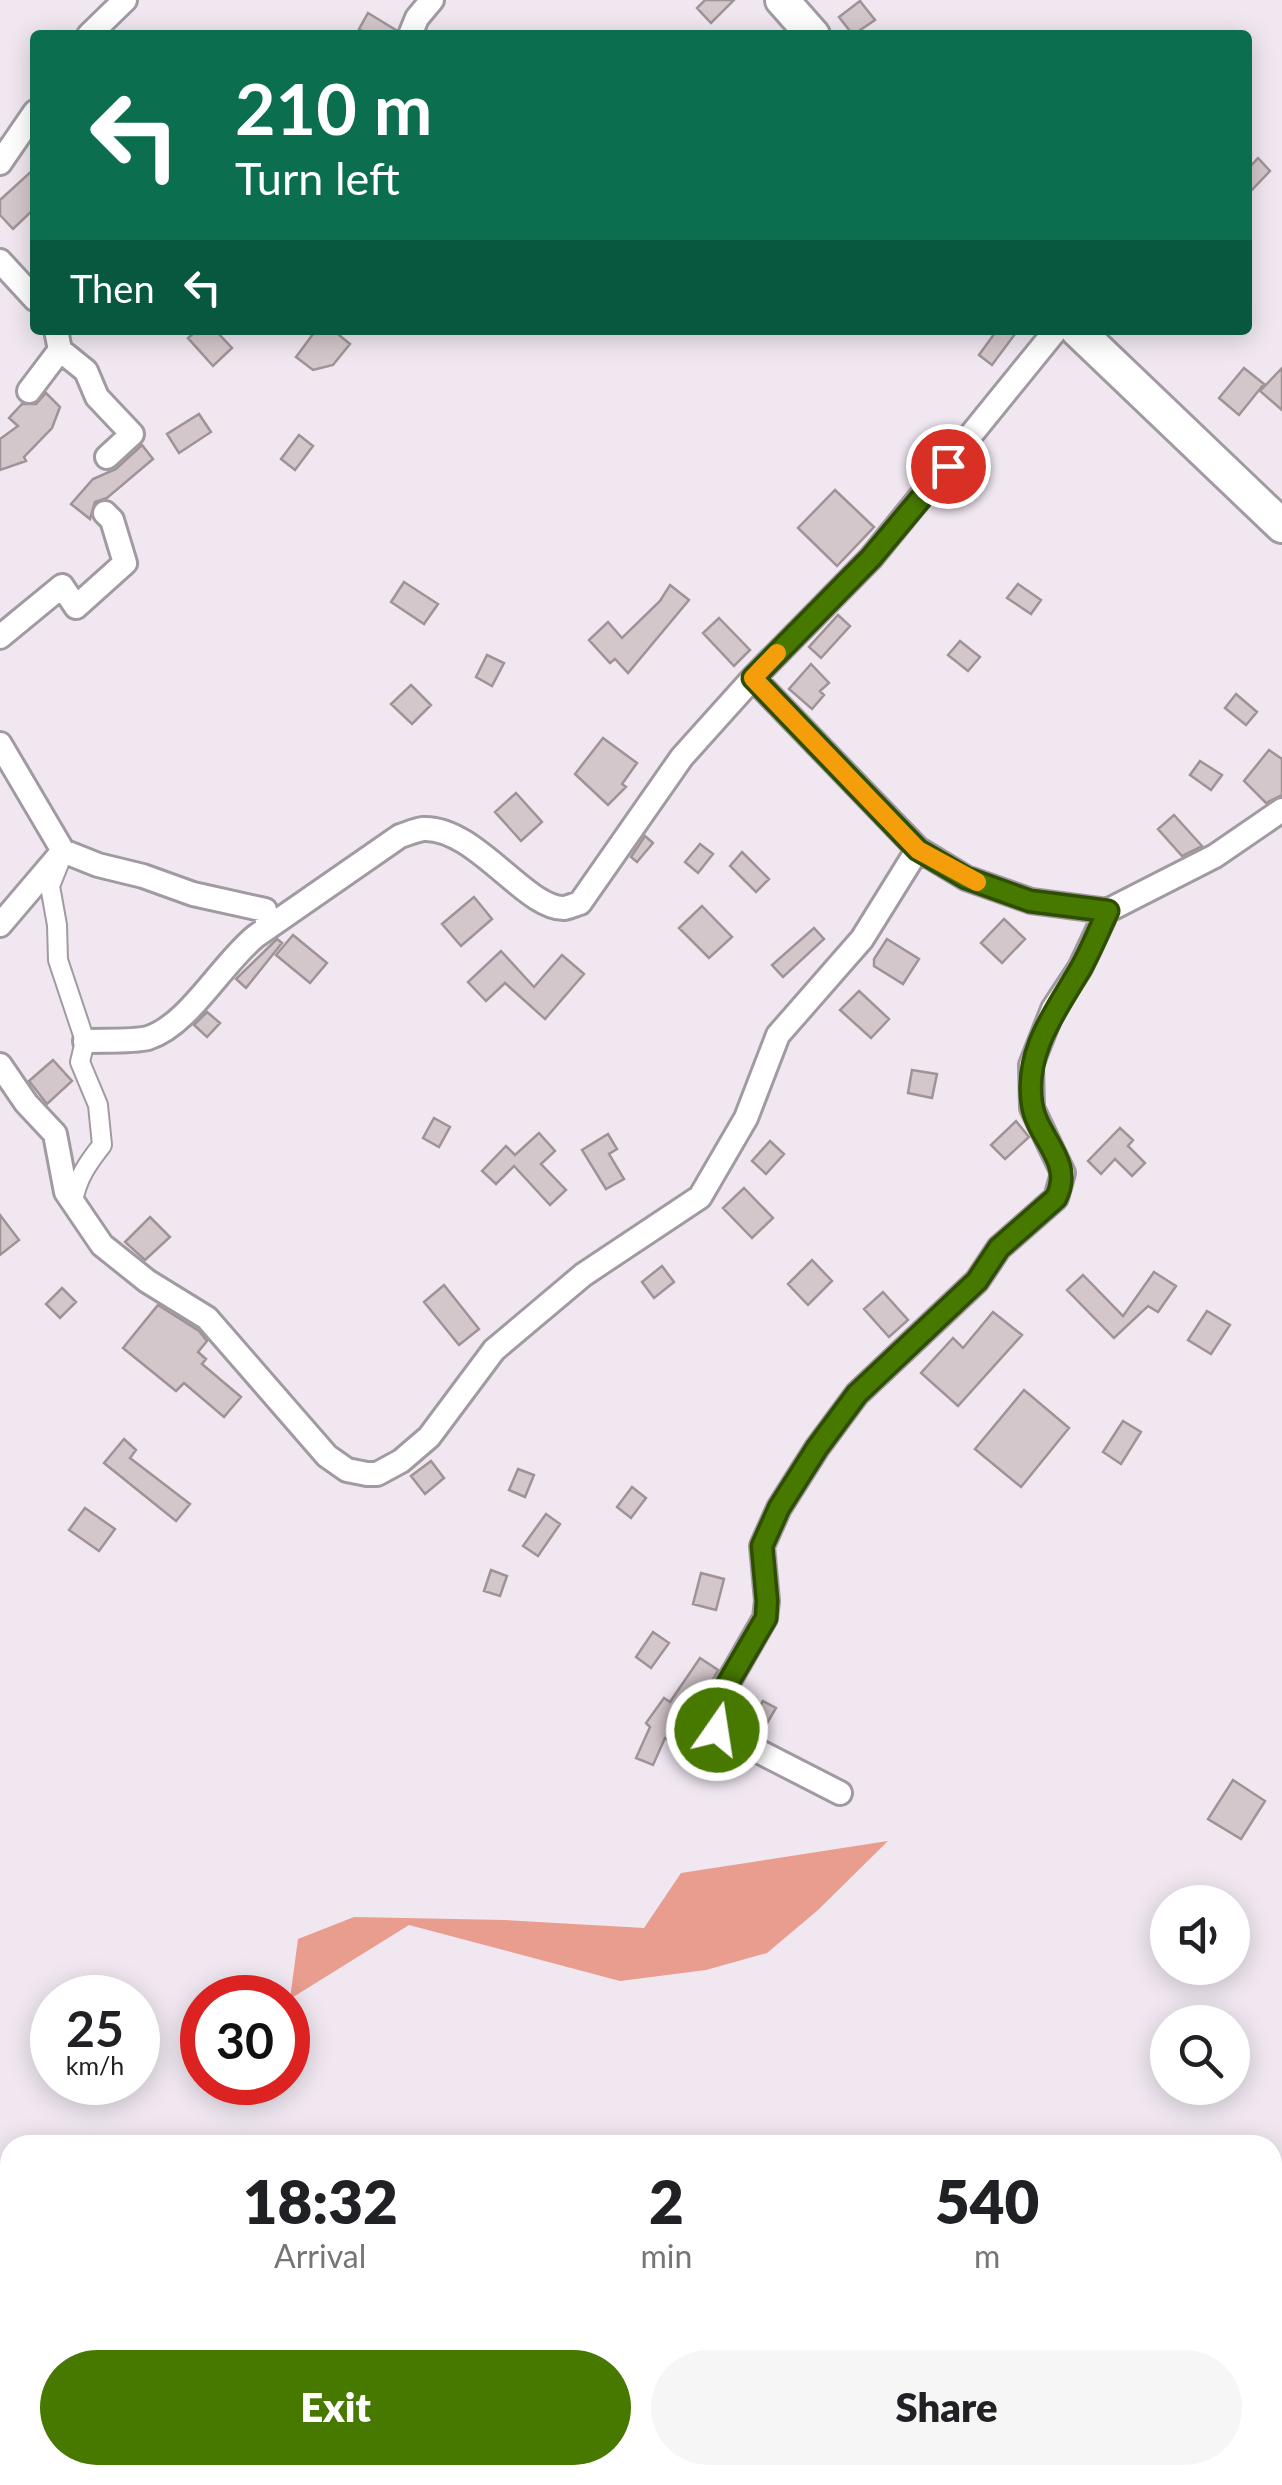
<!DOCTYPE html>
<style>
:root{--surface:#fff;--page:#f6f6f6;--text:#202124;--muted:#757577;--accent:#477800}
body{margin:0;font-family:Lato,sans-serif;background:var(--page);color:var(--text);height:100vh;display:flex;flex-direction:column;font-size:38px;white-space:nowrap}
*{box-sizing:border-box;margin:0}
p{font-size:32px;color:var(--muted)}
.icon{flex:none;width:55px;height:55px;fill:none;stroke:currentColor;stroke-width:2;stroke-linecap:round;stroke-linejoin:round}
.map{position:relative;flex:1;overflow:hidden}
.details{position:absolute;left:0px;top:2135px;width:1282px;height:350px;display:flex;flex-direction:column;background:var(--surface);border-radius:30px 30px 0 0;box-shadow:0 5px 25px #0003}
.details>*{flex:none}
.banner{position:absolute;left:30px;top:30px;width:1222px;height:305px;border-radius:10px;box-shadow:0 5px 25px #0003;background:#0b6e4f;color:#fff;overflow:hidden}
.buttons{position:absolute;left:1150px;top:1885px;display:grid;gap:20px}
.buttons a{display:grid;place-items:center;width:100px;height:100px;border-radius:50%;background:var(--surface);box-shadow:0 5px 25px #0003;font-size:50px}
.speed{position:absolute;left:30px;top:1975px;display:flex;gap:20px;font-size:50px;font-weight:700;text-align:center}
.speed>*{display:grid;place-content:center;width:130px;height:130px;border-radius:50%;background:var(--surface);box-shadow:0 5px 25px #0003;line-height:1}
.speed small{font-size:25px;font-weight:400}
.speed .limit{border:15px solid #d22;background:#fff;color:#111}
.pin{position:absolute;display:grid;place-items:center;width:85px;height:85px;color:#fff;margin:-42px;border:5px solid #fff;border-radius:50%;box-shadow:0 2px 10px #0007}
.me{position:absolute;width:110px;margin:-55px;rotate:13deg;stroke-linejoin:round;filter:drop-shadow(0 0 8px #0008)}
.turn{display:flex;align-items:center;gap:35px;height:210px;padding:0 40px;font-size:45px}
.turn .icon{width:130px;height:130px;stroke-width:2.5}
.turn b{display:block;font-size:70px;line-height:85px}
.then{display:flex;align-items:center;height:95px;padding:0 40px;background:#0003;gap:20px;font-size:38px}
.eta{display:flex;justify-content:space-evenly;align-items:center;height:170px;text-align:center}
.eta b{font-size:60px;font-weight:800;line-height:70px}
.button{display:flex;gap:20px;margin-top:auto;padding:20px 40px}
.button a{flex:1;height:115px;border-radius:60px;background:var(--accent);color:#fff;font-size:40px;font-weight:800;line-height:115px;text-align:center}
.button a+a{background:var(--page);color:var(--text)}
.map>svg:first-child{display:block}
.forest{fill:#e89d8f}
.building{fill:#d4c7cb;stroke:#9f9396;stroke-width:2.5}
.lines{fill:none;stroke-linecap:round;stroke-linejoin:round}
.pedestrian-casing{stroke:#a29aa3;stroke-width:22}
.minor-casing{stroke:#a29aa3;stroke-width:28}
.tertiary-casing{stroke:#a29aa3;stroke-width:32}
.secondary-casing{stroke:#a29aa3;stroke-width:38}
.pedestrian{stroke:#fff;stroke-width:18}
.minor{stroke:#fff;stroke-width:22}
.tertiary{stroke:#fff;stroke-width:28}
.secondary{stroke:#fff;stroke-width:32}
.route-casing{stroke:#2e4e00;stroke-width:25}
.route{stroke:#477800;stroke-width:18}
.slow{stroke:#f59e0b;stroke-width:18}
</style>
<div class="map">
<svg width="1282" height="2485" viewBox="0 0 1282 2485">
<rect width="100%" height="100%" fill="#f0e7f1"/>
<path class="forest" d="M888,1841L818,1910L767,1953L706,1970L620,1981L409,1925L290,1999L298,1939L354,1917L504,1920L644,1928L681,1873Z"/>
<path class="building" d="M705,0H734L711,23L697,8Z
M860,1L875,20L853,35L839,17Z
M368,13L396,30L395,35H369L359,29Z
M1258,158L1270,171L1248,194V169Z
M35,168V208L13,229L0,215V200Z
M197,330H215L232,348L213,366L188,338Z
M316,330H333L350,344L333,365L313,370L296,357Z
M997,330H1018L992,365L979,355Z
M1244,368L1264,384L1239,415L1219,398Z
M1282,368V410L1260,391Z
M46,393L60,407L52,428L24,457L26,461L0,470V439L18,426L9,418L22,404H36Z
M199,414L211,432L179,453L167,434Z
M299,435L313,446L295,470L281,459Z
M142,445L153,459L107,498L95,502L90,519L71,504L93,479L116,469Z
M835,490L874,527L837,566L798,528Z
M404,582L438,604L424,624L391,602Z
M1018,584L1041,600L1031,614L1007,598Z
M670,585L689,600L628,673L615,659L610,663L589,640L608,622L622,638L660,601Z
M838,615L850,626L821,658L809,647Z
M719,618L750,650L734,666L703,633Z
M960,641L980,657L968,671L948,655Z
M487,655L504,663L492,686L476,677Z
M811,664L829,683L820,691L824,695L812,709L789,689Z
M411,685L431,705L412,724L391,704Z
M1236,694L1257,712L1246,725L1225,708Z
M603,738L637,763L622,784L626,787L608,805L575,774Z
M1269,750L1282,759V795L1266,803L1244,781Z
M1200,761L1222,775L1211,790L1190,775Z
M516,793L542,822L521,841L495,812Z
M1174,815L1202,846L1182,856L1158,829Z
M645,836L653,843L637,862L631,857Z
M700,844L713,854L698,873L685,862Z
M742,852L769,879L756,892L730,866Z
M474,897L492,919L461,946L442,924Z
M702,906L732,937L709,958L679,928Z
M1004,919L1025,939L1002,963L981,943Z
M814,928L824,939L783,977L772,965Z
M293,935L327,963L310,983L276,955Z
M277,939L282,943L246,988L236,979Z
M887,939L919,959L903,984L874,966V959Z
M501,951L534,987L562,955L584,974L545,1019L505,983L486,1001L468,982Z
M859,991L889,1019L871,1038L840,1010Z
M207,1012L220,1023L207,1037L194,1025Z
M53,1060L72,1081L47,1104L29,1081Z
M912,1070L937,1074L932,1098L908,1093Z
M434,1118L450,1127L439,1147L423,1138Z
M1016,1121L1029,1137L1005,1159L991,1145Z
M1120,1128L1133,1140L1128,1146L1145,1163L1132,1176L1115,1159L1101,1174L1088,1161Z
M539,1133L555,1151L541,1164L566,1190L550,1205L514,1166L496,1184L482,1171L506,1146L515,1155Z
M608,1134L617,1149L609,1154L624,1179L606,1189L582,1150Z
M770,1141L784,1154L766,1174L752,1161Z
M744,1188L773,1218L752,1238L723,1208Z
M0,1215L19,1240L0,1255Z
M150,1217L170,1237L145,1260L125,1242Z
M812,1260L832,1281L808,1305L788,1284Z
M662,1266L674,1282L654,1298L642,1282Z
M1154,1272L1176,1286L1158,1312L1148,1306L1114,1338L1067,1290L1083,1275L1123,1316Z
M444,1285L479,1329L459,1345L424,1302Z
M62,1288L76,1302L60,1318L46,1304Z
M883,1292L908,1320L889,1337L864,1309Z
M158,1305L199,1331L207,1341L198,1352L206,1359L202,1364L241,1397L224,1417L184,1383L176,1391L123,1348Z
M1207,1311L1230,1325L1211,1354L1188,1340Z
M993,1312L1022,1335L958,1406L921,1373L953,1338L963,1348Z
M1024,1390L1069,1428L1021,1487L975,1449Z
M1123,1421L1141,1432L1121,1464L1103,1452Z
M124,1439L136,1450L130,1458L190,1504L176,1521L104,1463Z
M431,1461L444,1478L425,1494L411,1476Z
M518,1469L534,1475L525,1497L509,1490Z
M632,1487L646,1498L631,1518L617,1507Z
M85,1508L115,1529L99,1551L69,1530Z
M546,1514L560,1524L538,1556L523,1546Z
M491,1570L507,1576L500,1596L484,1591Z
M701,1573L724,1579L716,1610L693,1604Z
M653,1632L669,1643L651,1668L636,1657Z
M700,1658L718,1670L701,1700L671,1742L665,1738L653,1765L636,1758L650,1727L646,1723L664,1698L670,1702Z
M763,1701L776,1708L760,1735L746,1728Z
M721,1749L745,1761L735,1775L714,1760Z
M1233,1780L1265,1801L1241,1839L1208,1819Z"/>
<g class="lines">
<g class="pedestrian-casing">
<path id="pedestrian" d="M60,861L50,886L57,925L58,960L85,1041L80,1062L98,1105L102,1145C88,1163 77,1178 73,1202"/>
</g>
<g class="minor-casing">
<path id="minor" d="M89,35L125,0
M410,35L417,18L432,0
M0,163L35,112
M0,261L35,299
M56,330L60,350L86,371L97,397L132,434L107,457
M29,391L60,350
M0,637L62,586L76,607L125,563L112,520L105,513
M753,678L918,849
M0,744L63,851
M0,925L63,851L98,865L143,876L193,894L265,910L268,927
M85,1041C102,1040 132,1042 148,1038C189,1025 222,963 256,936L400,836C407,834 415,830 423,829C475,826 527,911 565,908C566,908 579,903 580,903L682,757L753,678L871,558L1056,330
M0,1065L26,1103L55,1134L66,1192L102,1245L147,1281L207,1318L327,1456L347,1470L367,1474H377L401,1461L429,1437L494,1350L583,1275L700,1197L746,1118L778,1035L862,939L918,849L966,878L1031,901L1107,911L1215,856L1282,810
M840,1793L717,1730L711,1720L714,1707L765,1618L767,1601L762,1546L779,1508L817,1448L857,1394L977,1281L999,1248L1056,1198L1063,1173L1032,1108L1031,1065L1053,1009L1080,968L1107,911"/>
</g>
<g class="tertiary-casing">
<path id="tertiary" d="M1272,2398L1278,2418L1272,2428
M431,2485L459,2475
M647,2485L652,2475
M803,2485L816,2475
M1235,2485L1240,2475"/>
</g>
<g class="secondary-casing">
<path id="secondary" d="M782,0L813,35
M1077,330L1282,526"/>
</g>
<use href="#pedestrian" class="pedestrian"/>
<use href="#minor" class="minor"/>
<use href="#tertiary" class="tertiary"/>
<use href="#secondary" class="secondary"/>
</g>
<g class="lines">
<g class="route-casing">
<path id="route" d="M717,1730L712,1720L714,1707L766,1618L767,1601L762,1546L779,1508L817,1448L857,1394L977,1281L999,1248L1056,1198C1075,1161 1037,1139 1032,1104C1024,1051 1056,1011 1081,968C1091,950 1099,930 1108,911L1030,901L966,878L918,850L753,678L871,558L948,466"/>
</g>
<use href="#route" class="route"/>
<path class="slow" d="M777,653L753,678L918,850L977,882"/>
</g>
</svg>
<div class="buttons">
<a><svg class="icon" aria-label="sound" viewBox="0 0 24 24"><path d="M4 9h4l5-4v14l-5-4H4zM17 9q2 3 0 6"/></svg></a>
<a><svg class="icon" aria-label="search" viewBox="0 0 24 24"><circle cx="10" cy="10" r="6"/><path d="M15 15l6 6"/></svg></a>
</div>
<div class="speed"><div>25<small>km/h</small></div><div class="limit">30</div></div>
<div class="pin" style="left:948px;top:466px;background:#d93025"><svg class="icon" aria-label="arrive" viewBox="0 0 24 24"><path d="M6 21V4h12l-3 4 3 4H6"/></svg></div>
<svg class="me" style="left:717px;top:1730px" viewBox="-20 -20 40 40"><circle r="17" fill="#477800" stroke="#fff" stroke-width="3"/><path d="M0-11L8 9 0 5-8 9z" fill="#fff"/></svg>
<div class="banner">
<div class="turn"><svg class="icon" aria-label="left" viewBox="0 0 24 24"><path d="M17 20v-9H6M10 6l-5 5 5 5"/></svg><div><b>210 m</b>Turn left</div></div>
<div class="then">Then<svg class="icon" aria-label="left" viewBox="0 0 24 24"><path d="M17 20v-9H6M10 6l-5 5 5 5"/></svg></div>
</div>
<section class="details">
<div class="eta">
<div><b>18:32</b><p>Arrival</p></div>
<div><b>2</b><p>min</p></div>
<div><b>540</b><p>m</p></div>
</div>
<div class="button"><a>Exit</a><a>Share</a></div>
</section>
</div>
